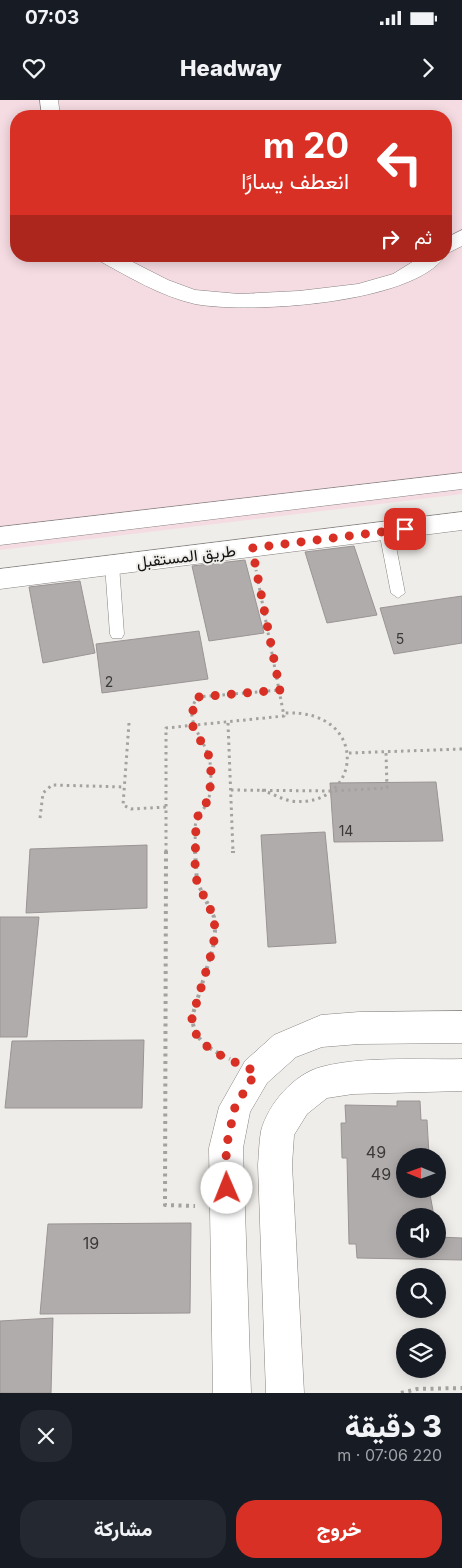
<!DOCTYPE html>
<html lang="ar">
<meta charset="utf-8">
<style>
:root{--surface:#171b24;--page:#242831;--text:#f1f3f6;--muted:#9ea1a6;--accent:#d93025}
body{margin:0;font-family:Inter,Vazirmatn,sans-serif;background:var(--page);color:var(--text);direction:rtl;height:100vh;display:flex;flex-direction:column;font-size:19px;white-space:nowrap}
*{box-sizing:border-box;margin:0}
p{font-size:16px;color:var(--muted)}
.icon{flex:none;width:28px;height:28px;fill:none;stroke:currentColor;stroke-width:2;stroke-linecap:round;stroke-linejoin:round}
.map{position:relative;height:1293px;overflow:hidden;direction:ltr}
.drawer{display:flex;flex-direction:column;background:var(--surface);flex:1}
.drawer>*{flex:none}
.hud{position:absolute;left:10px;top:10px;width:442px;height:152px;border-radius:20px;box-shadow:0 2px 12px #0003;direction:rtl;background:#d93025;color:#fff;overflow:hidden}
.needle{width:32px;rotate:271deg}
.fabs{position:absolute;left:396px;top:1048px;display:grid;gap:10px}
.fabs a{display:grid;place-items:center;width:50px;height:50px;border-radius:50%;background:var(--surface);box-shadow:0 2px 12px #0003;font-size:25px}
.pin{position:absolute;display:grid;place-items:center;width:42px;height:42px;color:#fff;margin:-21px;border-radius:10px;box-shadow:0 2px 8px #0006}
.me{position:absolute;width:55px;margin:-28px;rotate:359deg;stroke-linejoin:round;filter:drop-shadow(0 0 4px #0008)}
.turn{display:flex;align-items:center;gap:18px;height:105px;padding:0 20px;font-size:22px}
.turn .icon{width:65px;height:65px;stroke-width:2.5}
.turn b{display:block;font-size:35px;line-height:42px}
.then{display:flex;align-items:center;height:48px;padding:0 20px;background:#0003;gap:10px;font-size:19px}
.round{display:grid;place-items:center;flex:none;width:52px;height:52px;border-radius:20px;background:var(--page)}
.head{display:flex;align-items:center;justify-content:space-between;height:85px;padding:0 20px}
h1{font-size:30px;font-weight:800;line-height:38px}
.cta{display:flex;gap:10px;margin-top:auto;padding:10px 20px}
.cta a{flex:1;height:58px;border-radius:20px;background:var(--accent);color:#fff;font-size:20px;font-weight:800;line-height:58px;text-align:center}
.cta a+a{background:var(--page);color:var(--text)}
.status{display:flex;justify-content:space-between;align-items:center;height:35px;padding:0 25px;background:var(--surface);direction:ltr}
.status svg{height:14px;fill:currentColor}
header{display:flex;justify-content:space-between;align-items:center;height:65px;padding:0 20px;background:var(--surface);font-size:22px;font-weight:800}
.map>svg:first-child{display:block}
.commercial{fill:#f5dbe2;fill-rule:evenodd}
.building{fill:#b1acac;stroke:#9a9595}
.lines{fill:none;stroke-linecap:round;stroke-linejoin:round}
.service-casing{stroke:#878482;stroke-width:1}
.minor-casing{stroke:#878482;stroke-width:1}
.tertiary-casing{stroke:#878482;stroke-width:1}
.path-far1{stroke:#a4a29f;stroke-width:3;stroke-dasharray:2.5 4;stroke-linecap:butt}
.path{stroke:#a4a29f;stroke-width:4;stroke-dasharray:3 4.5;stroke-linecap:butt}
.service{fill:#fff;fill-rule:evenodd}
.minor{fill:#fff;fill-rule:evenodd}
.tertiary{fill:#fff;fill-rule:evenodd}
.route{stroke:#d93025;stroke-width:9;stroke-dasharray:0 16.2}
.labels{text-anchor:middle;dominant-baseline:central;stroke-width:4;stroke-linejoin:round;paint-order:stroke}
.number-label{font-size:14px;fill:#3a3838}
.street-label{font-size:16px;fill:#131211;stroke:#efede9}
.near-number-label{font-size:16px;fill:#3a3838}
</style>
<div class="status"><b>07:03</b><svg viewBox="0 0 49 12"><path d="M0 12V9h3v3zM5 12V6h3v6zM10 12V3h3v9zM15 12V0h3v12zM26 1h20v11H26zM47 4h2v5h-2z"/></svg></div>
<header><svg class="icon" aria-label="forward" viewBox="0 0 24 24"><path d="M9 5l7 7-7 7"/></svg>Headway<svg class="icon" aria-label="heart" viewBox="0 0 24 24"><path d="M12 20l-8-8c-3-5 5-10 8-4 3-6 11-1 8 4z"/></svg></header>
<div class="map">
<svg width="462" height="1293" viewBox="0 0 462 1293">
<rect width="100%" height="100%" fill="#efede9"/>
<path class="commercial" d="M0,0H462V394L0,450ZM16,16H446V156H16Z"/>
<path class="building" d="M354,446L377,515L327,523L305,452Z
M245,460L264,533L209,541L192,466Z
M80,481L95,553L43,563L29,487Z
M462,496V543L394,554L380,508Z
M199,531L208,579L102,593L96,544Z
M436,682L443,741L334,742L330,683Z
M325,732L336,843L268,847L261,735Z
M147,745V808L26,813L30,749Z
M0,817H39L27,937H0Z
M144,940L142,1008H5L12,941Z
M397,1001H420L421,1020H427L429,1055L405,1056V1089H429L434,1116H405V1149H438V1137L462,1138V1160L357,1158L356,1144H349L347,1058H342L341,1023H346L345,1005L397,1006Z
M191,1123L190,1213L40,1214L48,1124Z
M53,1218L51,1293H0V1221Z"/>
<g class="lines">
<g class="service-casing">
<path id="service" d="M386,426L393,431L405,493L398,498L391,493L379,431Z
M112,460L119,465L124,534L122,538H112L110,534L105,465Z"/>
</g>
<g class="minor-casing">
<path id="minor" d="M40,0H58L60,16H42Z
M462,130V146L446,154V138Z
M95,156H121L168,180L195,190L239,194L299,191L358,184L393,174L422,156H445C413,204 248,214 195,204C160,196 129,177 98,160Z
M462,911V943L359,944L322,947L296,957L267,983L250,1012L243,1048L251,1293H213L209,1048L219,1007L245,961L274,935L321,915L359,912Z
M462,959V991L353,994L327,998L307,1014L294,1035L292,1065L304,1293H266L258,1065C259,1054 259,1042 261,1031C268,1004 294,974 321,967C362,956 419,960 462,959Z"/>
</g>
<g class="tertiary-casing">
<path id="tertiary" d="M462,373V389L0,445V427Z
M462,412V430L0,489V469Z"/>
</g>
<path class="path-far1" d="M129,623L123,705L131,709L166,707
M228,623L233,752
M349,653L462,649
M231,690L333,691L387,688L386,652
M262,690C271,693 281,699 291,701C362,710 372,609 285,613
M40,718L43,693L52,685L125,687
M166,752V628L284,616L256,470
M195,752C196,742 194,730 196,721C197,715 201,712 204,708C213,697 211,675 210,662C207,640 180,619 198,597L280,590"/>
<path class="path" d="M166,751L165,1105L195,1106
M195,751L197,782L214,817L215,832L213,848L192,917C194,942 210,949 230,959
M233,751V753
M401,1293L417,1289L462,1288"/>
<use href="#service" class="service"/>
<use href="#minor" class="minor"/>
<use href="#tertiary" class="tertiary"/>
</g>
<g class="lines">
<path class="route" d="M227,1088L226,1048L235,1007L256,972C231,959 192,949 192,918L213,848L215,832L214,817L197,782L195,769L196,721L200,711L205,707L210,690L211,672L209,656L193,627V603L198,597L280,590L252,448L405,429"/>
</g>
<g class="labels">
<g class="number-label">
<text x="400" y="538">5</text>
<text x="109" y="581">2</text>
<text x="346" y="730">14</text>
</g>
<g class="street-label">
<text transform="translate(186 456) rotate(-7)">طريق المستقبل</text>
</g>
<g class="near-number-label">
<text x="376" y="1052">49</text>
<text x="381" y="1074">49</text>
<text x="91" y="1143">19</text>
</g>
</g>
</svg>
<div class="fabs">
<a><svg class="needle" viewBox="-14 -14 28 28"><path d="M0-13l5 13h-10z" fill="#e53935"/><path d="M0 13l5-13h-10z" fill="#9ea1a6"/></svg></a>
<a><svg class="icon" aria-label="sound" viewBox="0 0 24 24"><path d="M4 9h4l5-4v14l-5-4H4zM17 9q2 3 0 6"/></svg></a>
<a><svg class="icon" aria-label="search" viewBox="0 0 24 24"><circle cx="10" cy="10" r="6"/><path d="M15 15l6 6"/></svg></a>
<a><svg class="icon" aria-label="layers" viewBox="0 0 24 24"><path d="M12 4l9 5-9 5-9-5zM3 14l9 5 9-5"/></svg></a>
</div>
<div class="pin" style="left:405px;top:429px;background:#d93025"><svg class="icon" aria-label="arrive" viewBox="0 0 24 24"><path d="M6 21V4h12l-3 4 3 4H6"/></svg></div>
<svg class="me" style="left:227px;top:1088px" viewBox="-20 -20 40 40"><circle r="19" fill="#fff"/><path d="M0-13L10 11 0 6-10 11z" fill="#d93025"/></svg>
<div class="hud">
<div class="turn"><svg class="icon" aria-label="left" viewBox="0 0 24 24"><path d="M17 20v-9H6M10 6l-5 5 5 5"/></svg><div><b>20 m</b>انعطف يسارًا</div></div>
<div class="then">ثم<svg class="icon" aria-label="right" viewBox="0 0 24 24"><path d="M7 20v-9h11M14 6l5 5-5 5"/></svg></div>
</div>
</div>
<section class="drawer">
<div class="head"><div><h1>3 دقيقة</h1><p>220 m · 07:06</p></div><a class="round"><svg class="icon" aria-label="close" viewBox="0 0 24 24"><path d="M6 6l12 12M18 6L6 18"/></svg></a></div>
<div class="cta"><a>خروج</a><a>مشاركة</a></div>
</section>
